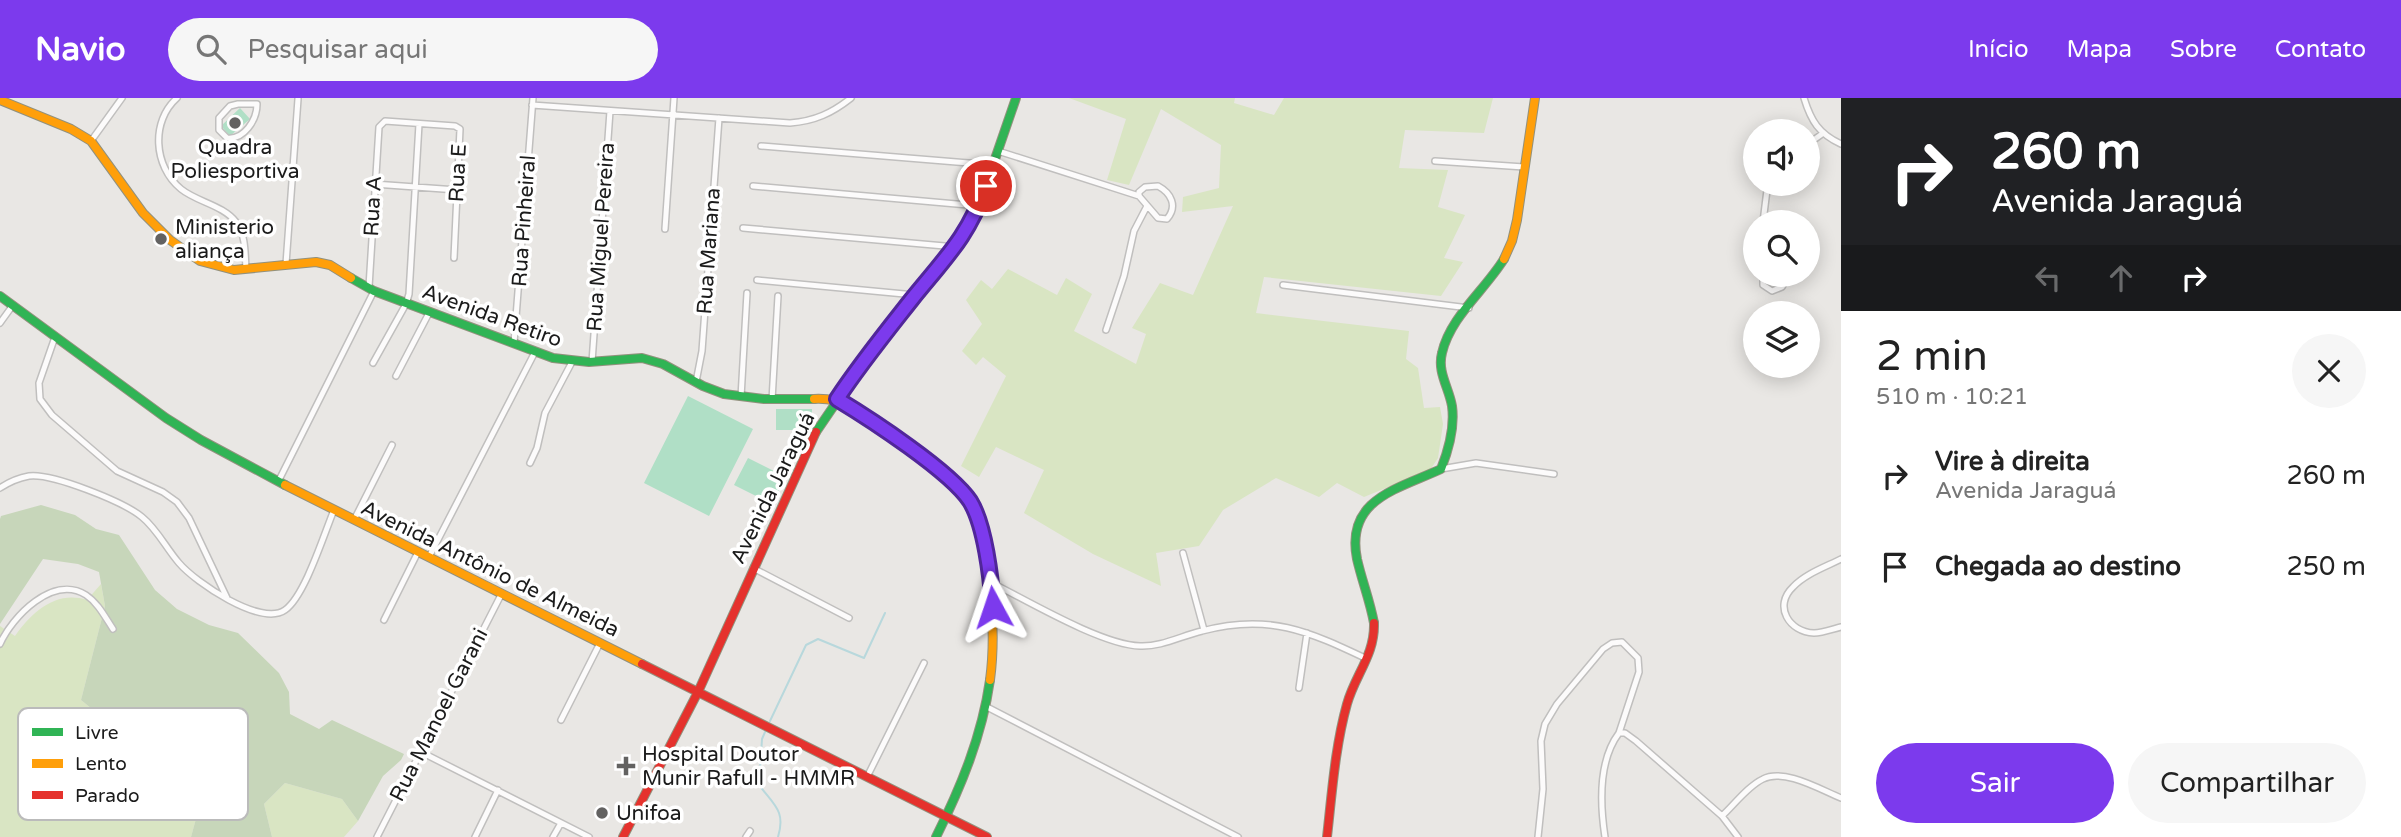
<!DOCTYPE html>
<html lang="pt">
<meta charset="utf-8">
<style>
:root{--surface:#fff;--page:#f6f6f6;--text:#222;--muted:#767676;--accent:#7c3aed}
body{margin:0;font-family:"Varela Round",sans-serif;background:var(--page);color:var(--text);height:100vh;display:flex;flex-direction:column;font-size:26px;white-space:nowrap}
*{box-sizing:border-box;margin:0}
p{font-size:23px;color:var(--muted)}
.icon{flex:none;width:38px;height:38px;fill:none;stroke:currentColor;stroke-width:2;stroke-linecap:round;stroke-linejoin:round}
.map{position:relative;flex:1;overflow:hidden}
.side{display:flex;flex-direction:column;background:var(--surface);width:560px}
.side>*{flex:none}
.guide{background:#202124;color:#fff;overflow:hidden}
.tools{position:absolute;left:1743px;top:21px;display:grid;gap:14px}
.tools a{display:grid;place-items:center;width:77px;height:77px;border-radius:50%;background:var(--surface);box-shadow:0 4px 18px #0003;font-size:35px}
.pin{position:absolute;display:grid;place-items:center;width:60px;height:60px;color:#fff;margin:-30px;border:4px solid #fff;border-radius:50%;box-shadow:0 2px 7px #0007}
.me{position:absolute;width:77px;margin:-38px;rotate:355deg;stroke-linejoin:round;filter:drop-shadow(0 0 5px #0008)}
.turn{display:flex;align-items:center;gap:24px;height:147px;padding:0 35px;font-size:32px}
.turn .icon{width:91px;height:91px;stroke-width:2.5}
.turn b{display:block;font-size:49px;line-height:60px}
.lanes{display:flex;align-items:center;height:66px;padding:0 35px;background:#0003;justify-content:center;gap:35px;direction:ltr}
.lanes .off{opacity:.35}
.round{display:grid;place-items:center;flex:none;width:74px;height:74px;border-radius:37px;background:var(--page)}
.headline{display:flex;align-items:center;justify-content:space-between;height:119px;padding:0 35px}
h1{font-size:42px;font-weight:600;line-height:52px}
.button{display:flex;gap:14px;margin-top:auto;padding:14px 35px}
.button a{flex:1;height:80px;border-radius:42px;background:var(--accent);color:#fff;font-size:28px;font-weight:600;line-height:80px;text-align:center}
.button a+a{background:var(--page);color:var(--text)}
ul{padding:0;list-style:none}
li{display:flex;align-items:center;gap:21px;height:91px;padding:0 35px}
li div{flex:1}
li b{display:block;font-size:26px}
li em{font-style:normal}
header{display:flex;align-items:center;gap:42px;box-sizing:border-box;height:98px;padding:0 35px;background:var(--accent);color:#fff}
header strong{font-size:33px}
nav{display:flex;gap:38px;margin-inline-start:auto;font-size:24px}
.search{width:490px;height:63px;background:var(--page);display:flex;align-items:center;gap:18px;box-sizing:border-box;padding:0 24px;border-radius:38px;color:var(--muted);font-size:26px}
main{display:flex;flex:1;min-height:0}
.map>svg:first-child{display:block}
.grass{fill:#d9e5c3}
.forest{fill:#c7d6ba}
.pitch{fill:#b0dfc6}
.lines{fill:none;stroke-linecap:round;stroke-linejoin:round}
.stream{stroke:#b8d8dc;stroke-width:2}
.street-casing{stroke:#c0bfbe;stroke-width:8}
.fast-casing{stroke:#92917d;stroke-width:10}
.slow-casing{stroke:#92917d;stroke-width:10}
.jam-casing{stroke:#92917d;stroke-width:10}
.street{stroke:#fcfbfb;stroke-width:5}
.fast{stroke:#30b455;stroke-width:8}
.slow{stroke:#ff9f0a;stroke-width:8}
.jam{stroke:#e5322d;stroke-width:8}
.route-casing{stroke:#51269a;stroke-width:18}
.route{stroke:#7c3aed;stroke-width:12}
.poi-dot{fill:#636261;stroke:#fff;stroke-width:2.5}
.labels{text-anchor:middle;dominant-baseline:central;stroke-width:7;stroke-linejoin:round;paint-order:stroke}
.poi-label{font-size:21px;fill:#1b1b1b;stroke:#fff;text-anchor:start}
.street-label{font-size:21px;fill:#1b1b1b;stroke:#fff}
.key{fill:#fff;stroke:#bbb;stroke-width:2}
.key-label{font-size:19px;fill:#1b1b1b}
</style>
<header>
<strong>Navio</strong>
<div class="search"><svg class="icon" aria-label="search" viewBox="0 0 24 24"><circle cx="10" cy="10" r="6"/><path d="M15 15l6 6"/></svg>Pesquisar aqui</div>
<nav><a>Início</a><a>Mapa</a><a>Sobre</a><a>Contato</a></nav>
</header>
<main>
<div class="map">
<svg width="1841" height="739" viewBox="0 0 1841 739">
<rect width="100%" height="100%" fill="#e9e7e4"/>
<path class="grass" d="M1069,0H1235L1234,5L1274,17L1284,0H1493L1484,35L1405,32L1399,70L1448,72L1438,109L1465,117L1444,160L1463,164L1441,198L1264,179L1256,215L1409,233L1406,261L1418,270L1424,310L1440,309L1443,326L1438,360L1430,372L1364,399L1337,385L1319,399L1276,380L1223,412L1199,448L1156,455L1161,488L1093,456L1024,415L1044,372L996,349L979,379L961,368L1006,278L983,259L976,267L962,253L982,226L966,202L981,182L992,191L1008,171L1057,197L1066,180L1092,196L1074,233L1136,266L1146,236L1132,230L1160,185L1193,197L1233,108L1182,114L1183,99L1219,90L1221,47L1161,11L1129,87L1107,82L1126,21Z
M101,486L105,508L81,602L135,646L101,680L190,681L239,702L241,716L197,717L191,739H0V528L15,538C32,514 56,492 87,502Z
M285,685L342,701L358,723L344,739H272L264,706Z"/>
<path class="forest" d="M41,407L75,417L96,431L119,437L155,492L177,511L209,527L238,535L279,575L289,594L290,616L319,631L332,622L404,656L401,662L383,678L358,723L342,701L285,685L264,706L272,739H191L197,717L240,716L239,702L191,681L181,704L101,680L135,646L81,602L105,508L99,474L78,466L43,461L0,526V421L1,418Z"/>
<path class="pitch" d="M240,10L250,21L230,38L221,28Z
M688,298L753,331L709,418L644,385Z
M776,311H812V332H776Z
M748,360L786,379L772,406L734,387Z"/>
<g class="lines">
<path class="stream" d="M770,623L806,547L818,541L864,560L885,515
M765,634L762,641L759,687C774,707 786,713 778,739"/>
<g class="street-casing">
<path id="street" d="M177,0C151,23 153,68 181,91C197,104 223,107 236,124C246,137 245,156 246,171
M1804,0C1811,23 1819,36 1841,46
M238,6H257C257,22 244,42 227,40L219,32V20L230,8Z
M532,7L790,25C815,23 832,15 851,0
M91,43L122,0
M1808,46L1822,36
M761,48L993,67
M998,53L1139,98
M1435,63L1524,69
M374,86L457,92
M753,88L979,108
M1158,88C1171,95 1178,108 1167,121L1158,120L1139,98V94L1145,89Z
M1763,124L1767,92L1770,86
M743,130L956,149
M665,131L674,0
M286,166L298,1
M1763,177V187L1772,193L1782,189L1785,184L1783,177
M757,182L915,197
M1283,187L1469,210
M369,189L379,29L385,23L455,28L460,31L454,160
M0,225L13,207
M1106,232L1124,178L1134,133L1147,108
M55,239L39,285L40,301L52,317L117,373L163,394L177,404L189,420L227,500
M514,245L533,0
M592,264L610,13
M373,265L406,206L409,196L419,26
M396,278L429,215
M696,284L702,253L719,20
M741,299L747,195
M772,302L778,198
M530,365L537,350L545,315L572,264
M1441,371L1476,365L1554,376
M278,384L374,193
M0,390C9,384 18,380 29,378C52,375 124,404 142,419C157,431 166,450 179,465C195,484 261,529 285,512C305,498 324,436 334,412
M354,422L392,347
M1183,455L1204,532
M429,459L535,254
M1841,461C1825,469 1805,476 1793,489C1773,508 1789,534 1814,535C1822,535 1833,531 1841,529
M753,470L849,520
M992,485C1028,503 1102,547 1140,548C1161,549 1181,538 1202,533C1268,515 1308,533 1367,561
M384,522L418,454
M0,546C12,519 53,476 86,497C98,505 105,519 113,531
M1299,590L1307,535
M987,609L1238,739
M561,622L600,545
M421,654L589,739
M867,679L924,565
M1722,718C1734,707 1748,688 1763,681C1784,670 1821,692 1841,700
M377,739L502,495
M475,739L498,692
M553,739L561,725
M746,739L750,733
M1538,739L1543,691L1541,643L1545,626L1557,606L1603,551L1612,545L1622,544L1638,560L1639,574L1619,635
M1605,739C1600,706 1598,663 1619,635H1625L1636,643L1722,718L1738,739"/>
</g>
<g class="fast-casing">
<path id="fast" d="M351,180L374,193L553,260L589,264L642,260L663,266L703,288L724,296L764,301H814
M0,198L166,320L201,342L285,387
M816,334L872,252L956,149L983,96L1016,0
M1374,525C1370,503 1362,483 1357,461C1345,401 1398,391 1441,371C1449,351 1455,330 1452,308C1449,290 1437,274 1442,255C1450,219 1485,192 1504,161
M936,739C961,689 982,638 990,582"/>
</g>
<g class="slow-casing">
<path id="slow" d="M0,2L71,31L91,43L143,115L170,142L200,163L234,172L316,164L330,167L351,180
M1504,161L1512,143L1517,122L1535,0
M814,301C849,299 867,319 893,339C919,359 952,376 970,404C979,417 982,434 984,449C992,494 996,537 990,582
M285,387L642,566"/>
</g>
<g class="jam-casing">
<path id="jam" d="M642,566L987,739
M623,739L698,594L816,334
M1327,739C1332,695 1335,649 1347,606C1355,577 1375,557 1374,525"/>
</g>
<use href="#street" class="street"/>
<use href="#fast" class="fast"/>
<use href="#slow" class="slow"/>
<use href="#jam" class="jam"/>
</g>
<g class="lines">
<g class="route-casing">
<path id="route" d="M986,88C968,139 945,160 912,201C886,234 860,266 837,301C870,321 950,373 970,403C985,427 991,480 993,509"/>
</g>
<use href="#route" class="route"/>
</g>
<g class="poi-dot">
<circle cx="235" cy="25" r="7"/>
<circle cx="161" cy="141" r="7"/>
<path d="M622.5 657.5h7v7h7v7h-7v7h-7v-7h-7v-7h7z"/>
<circle cx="602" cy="715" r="7"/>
</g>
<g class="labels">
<g class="poi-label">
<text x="235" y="49" text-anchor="middle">Quadra<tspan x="235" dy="24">Poliesportiva</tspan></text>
<text x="175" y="129">Ministerio<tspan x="175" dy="24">aliança</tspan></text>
<text x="642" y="656">Hospital Doutor<tspan x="642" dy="24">Munir Rafull - HMMR</tspan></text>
<text x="616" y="715">Unifoa</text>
</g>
<g class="street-label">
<text transform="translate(458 75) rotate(-87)">Rua E</text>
<text transform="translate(373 108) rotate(-87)">Rua A</text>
<text transform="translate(524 123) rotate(-86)">Rua Pinheiral</text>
<text transform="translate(601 139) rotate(-86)">Rua Miguel Pereira</text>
<text transform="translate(709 153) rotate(-86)">Rua Mariana</text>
<text transform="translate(492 218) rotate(20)">Avenida Retiro</text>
<text transform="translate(773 390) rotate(-64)">Avenida Jaraguá</text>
<text transform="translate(490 471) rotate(26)">Avenida Antônio de Almeida</text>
<text transform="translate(439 617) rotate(-63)">Rua Manoel Garani</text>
</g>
</g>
<rect x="18" y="610" width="230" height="112" rx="10" class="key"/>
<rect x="32" y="630" width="31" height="8" fill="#30b455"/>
<rect x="32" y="661" width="31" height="9" fill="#ff9f0a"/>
<rect x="32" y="693" width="31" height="8" fill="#e5322d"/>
<g class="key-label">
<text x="75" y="641">Livre</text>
<text x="75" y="672">Lento</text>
<text x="75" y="704">Parado</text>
</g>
</svg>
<div class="tools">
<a><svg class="icon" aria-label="sound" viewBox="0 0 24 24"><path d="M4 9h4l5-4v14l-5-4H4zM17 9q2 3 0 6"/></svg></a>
<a><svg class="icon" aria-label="search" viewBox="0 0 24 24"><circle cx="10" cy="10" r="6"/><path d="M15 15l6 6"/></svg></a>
<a><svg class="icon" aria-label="layers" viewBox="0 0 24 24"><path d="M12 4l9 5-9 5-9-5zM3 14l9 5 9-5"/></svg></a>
</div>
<div class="pin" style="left:986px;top:88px;background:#d93025"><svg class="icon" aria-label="arrive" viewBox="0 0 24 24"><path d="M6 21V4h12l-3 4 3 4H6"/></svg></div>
<svg class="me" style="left:993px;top:509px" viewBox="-20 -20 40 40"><path d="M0-17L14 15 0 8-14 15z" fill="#7c3aed" stroke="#fff" stroke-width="4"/></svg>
</div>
<section class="side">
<div class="guide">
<div class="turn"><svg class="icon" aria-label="right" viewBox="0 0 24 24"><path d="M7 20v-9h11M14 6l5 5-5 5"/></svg><div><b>260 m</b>Avenida Jaraguá</div></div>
<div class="lanes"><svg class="icon off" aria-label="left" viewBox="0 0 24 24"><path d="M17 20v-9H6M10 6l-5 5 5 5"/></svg><svg class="icon off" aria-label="ahead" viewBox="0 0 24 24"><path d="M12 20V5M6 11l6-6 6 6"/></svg><svg class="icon" aria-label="right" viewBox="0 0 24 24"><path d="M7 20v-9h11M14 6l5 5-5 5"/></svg></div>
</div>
<div class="headline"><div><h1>2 min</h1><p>510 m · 10:21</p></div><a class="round"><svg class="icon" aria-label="close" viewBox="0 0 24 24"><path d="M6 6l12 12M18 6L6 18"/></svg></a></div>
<ul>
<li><svg class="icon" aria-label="right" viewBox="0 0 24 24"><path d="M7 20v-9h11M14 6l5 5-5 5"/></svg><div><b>Vire à direita</b><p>Avenida Jaraguá</p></div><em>260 m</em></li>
<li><svg class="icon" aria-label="arrive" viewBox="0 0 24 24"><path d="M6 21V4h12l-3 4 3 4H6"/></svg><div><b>Chegada ao destino</b></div><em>250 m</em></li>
</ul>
<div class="button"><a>Sair</a><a>Compartilhar</a></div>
</section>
</main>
